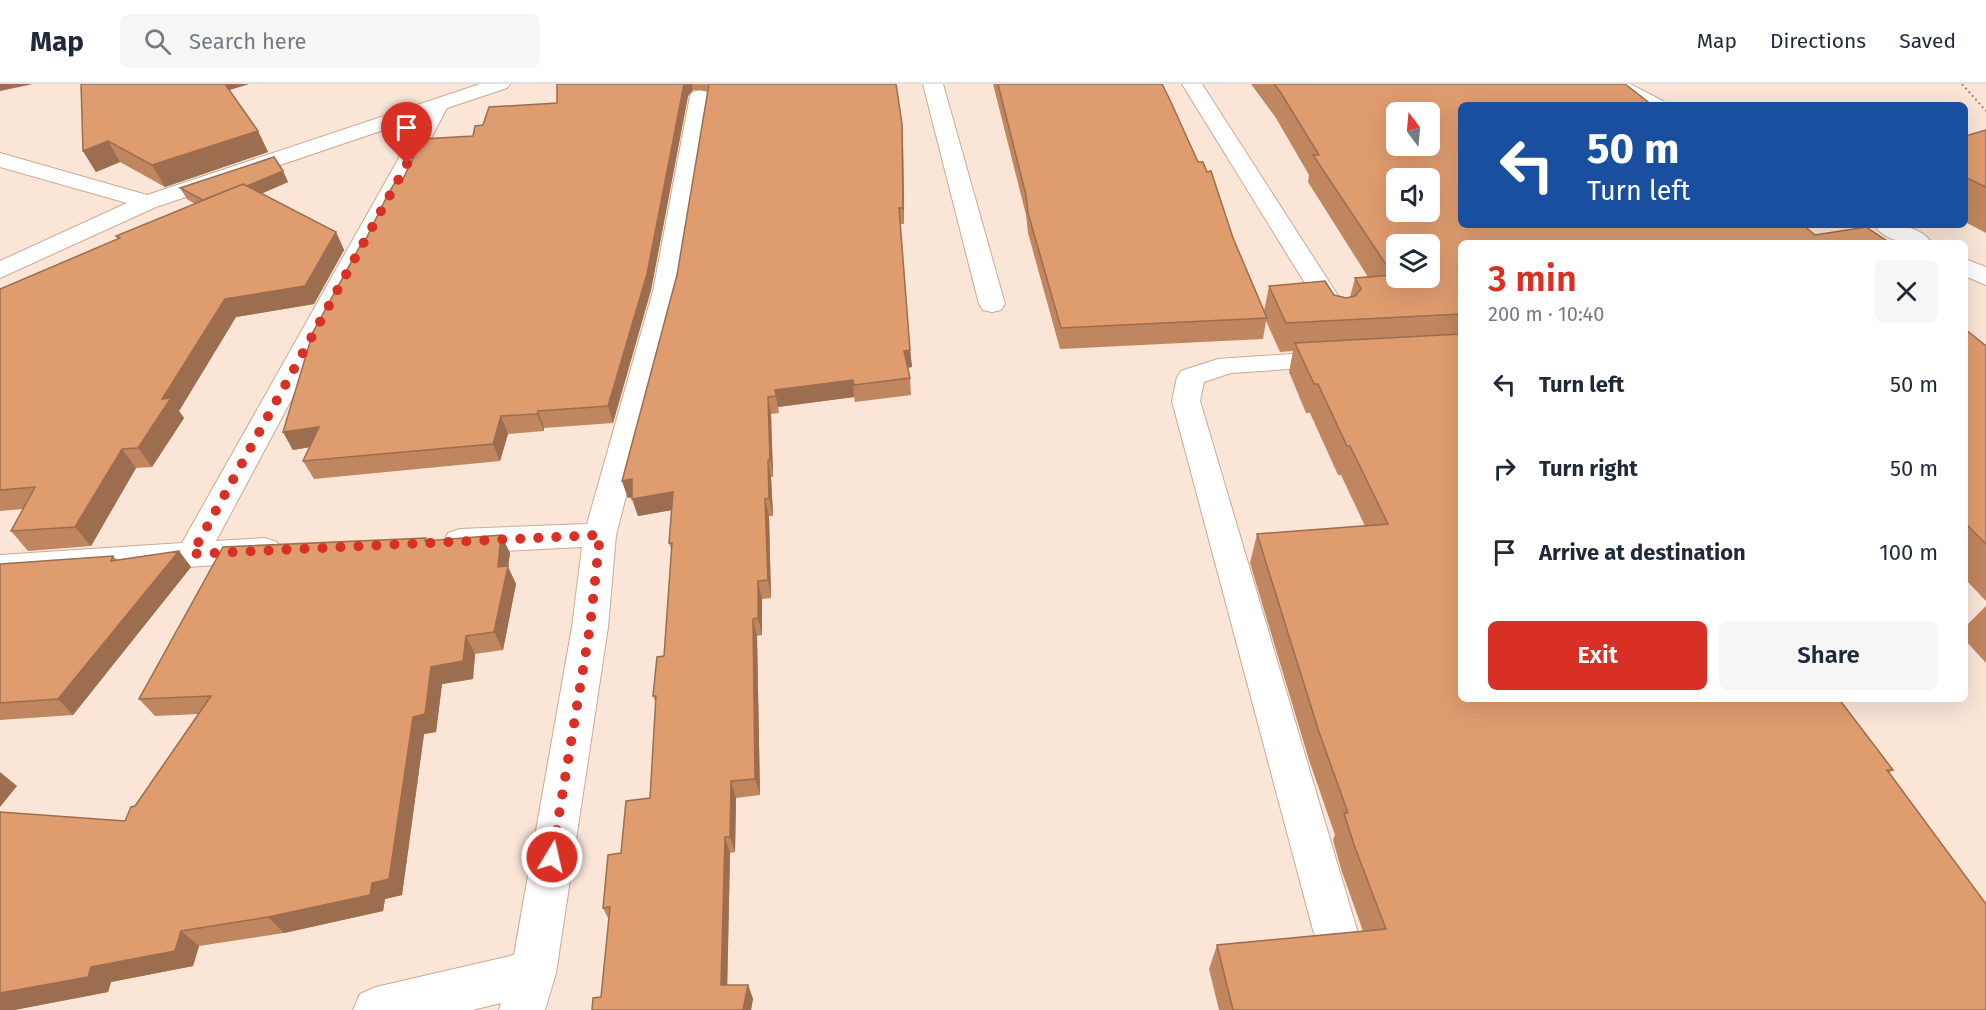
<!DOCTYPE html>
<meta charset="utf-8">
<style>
:root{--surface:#fff;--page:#f6f6f7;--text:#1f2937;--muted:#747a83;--line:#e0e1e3;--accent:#d93025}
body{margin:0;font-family:"Fira Sans",sans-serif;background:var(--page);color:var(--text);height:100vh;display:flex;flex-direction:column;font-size:22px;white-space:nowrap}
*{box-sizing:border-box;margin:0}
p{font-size:20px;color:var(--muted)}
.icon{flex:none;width:33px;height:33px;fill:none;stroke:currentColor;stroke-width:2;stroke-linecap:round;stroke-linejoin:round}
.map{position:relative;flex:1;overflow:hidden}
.side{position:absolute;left:1458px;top:156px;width:510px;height:462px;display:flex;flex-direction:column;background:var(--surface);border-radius:9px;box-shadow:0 6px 24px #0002}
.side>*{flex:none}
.top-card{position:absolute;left:1458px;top:18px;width:510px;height:126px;border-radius:9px;box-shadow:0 6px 24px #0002;background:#1a4fa0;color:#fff;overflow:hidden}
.needle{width:39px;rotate:344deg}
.tools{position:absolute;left:1386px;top:18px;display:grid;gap:12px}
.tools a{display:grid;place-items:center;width:54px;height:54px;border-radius:9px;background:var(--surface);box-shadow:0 6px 24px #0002;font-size:30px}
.pin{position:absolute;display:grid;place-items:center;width:51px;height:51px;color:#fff;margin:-62px -26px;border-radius:50% 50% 50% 0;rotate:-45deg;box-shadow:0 0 6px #0007}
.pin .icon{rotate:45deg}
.me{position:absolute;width:66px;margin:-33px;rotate:9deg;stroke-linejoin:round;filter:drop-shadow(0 0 4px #0008)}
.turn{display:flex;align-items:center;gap:21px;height:126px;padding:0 30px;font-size:27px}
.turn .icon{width:78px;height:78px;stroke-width:2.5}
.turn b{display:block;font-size:42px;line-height:51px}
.round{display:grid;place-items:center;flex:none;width:63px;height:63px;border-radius:9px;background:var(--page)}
.head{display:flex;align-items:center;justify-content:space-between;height:102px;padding:0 30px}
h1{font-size:36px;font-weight:600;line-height:45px;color:var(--accent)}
.primary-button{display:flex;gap:12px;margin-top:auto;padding:12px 30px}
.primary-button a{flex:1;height:69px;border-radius:9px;background:var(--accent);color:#fff;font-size:24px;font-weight:600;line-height:69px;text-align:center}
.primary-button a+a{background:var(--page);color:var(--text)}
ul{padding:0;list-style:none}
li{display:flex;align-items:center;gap:18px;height:84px;padding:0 30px}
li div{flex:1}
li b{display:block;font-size:22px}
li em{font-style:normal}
header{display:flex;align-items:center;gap:36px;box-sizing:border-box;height:84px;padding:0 30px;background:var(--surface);border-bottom:2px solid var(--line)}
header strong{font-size:28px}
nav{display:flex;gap:33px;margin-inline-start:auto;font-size:21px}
.search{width:420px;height:54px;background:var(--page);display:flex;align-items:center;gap:15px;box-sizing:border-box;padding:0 21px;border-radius:9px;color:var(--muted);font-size:22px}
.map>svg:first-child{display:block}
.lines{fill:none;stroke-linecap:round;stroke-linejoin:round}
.minor-casing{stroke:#ccaa95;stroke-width:2}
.path{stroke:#95857a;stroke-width:2;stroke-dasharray:2 3;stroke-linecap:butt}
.minor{fill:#fff;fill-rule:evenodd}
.wall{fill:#c0865f}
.shaded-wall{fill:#9c6d4e}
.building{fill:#df9c6f;stroke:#9c6d4e;stroke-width:1.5;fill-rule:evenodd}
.route{stroke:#d93025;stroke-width:10;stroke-dasharray:0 18}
</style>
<header>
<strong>Map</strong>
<div class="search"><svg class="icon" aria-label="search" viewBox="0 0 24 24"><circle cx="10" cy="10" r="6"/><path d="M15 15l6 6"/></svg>Search here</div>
<nav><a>Map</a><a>Directions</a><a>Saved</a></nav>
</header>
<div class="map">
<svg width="1986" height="926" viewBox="0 0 1986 926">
<rect width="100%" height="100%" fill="#fae5d7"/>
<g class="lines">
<g class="minor-casing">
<path id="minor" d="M480,0H510L507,4L447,24L216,457L265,454L277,458L282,466L277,474L265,478L0,495V471L182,459L422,33L156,123L0,194V177L127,119L0,83V69L147,111Z
M923,0H943L1005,220L1001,226L992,228L983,226L979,220Z
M1182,0H1202L1351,232L1347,238L1338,240L1329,238Z
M1605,0H1630L1663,17L1666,21H1640L1608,4Z
M700,6L707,8L710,12L679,207L616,451L608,543L556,889L545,926H499L501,919L472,926H353L360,910L376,903L514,871L572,543L582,463L460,469L448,465L444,457L448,449L460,445L587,440L653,207L690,12L693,8Z
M1874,141C1894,141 1919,140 1932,159C1912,159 1887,160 1874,141Z
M1965,175L1986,183V201L1965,192Z
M1336,267L1346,269L1350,275L1346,281L1231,289L1204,298L1200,317L1357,846L1351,861L1335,867L1319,861L1313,846L1172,317L1177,293L1181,287L1218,275Z"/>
</g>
<path class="path" d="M1962,0L1986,27"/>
<use href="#minor" class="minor"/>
</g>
<path class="wall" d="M81,0H249L229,6L258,47L268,68L165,103L120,78L96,88L83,67Z
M557,0H896L903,55L904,140H900L910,266L912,283L908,284L910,294L911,311L855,318L854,313L778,323L779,329L771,330L773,393H771L773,432H769L771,514L762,515V551L757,552L760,711L736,714L735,768L730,769L727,901H748L753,915L751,926H592L601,913L609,836L603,824L621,769L650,714L656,619L653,612L664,572L672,467L669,459L672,426L638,432L632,413L628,414L622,397L677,191L708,7L693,6L688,12L651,206L613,339L544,344V347L508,350L500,377L314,395L303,377L310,363L293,366L283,348L362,163L403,95L473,52L483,41L557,19Z
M993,0H1162L1233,154L1264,227L1269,202L1334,211L1346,214L1350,213L1355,194L1368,193L1308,98L1309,91L1276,34L1251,0H1625L1461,141L1815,151L1890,159H1461V615L1893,686L1889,689L1986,926H1219L1209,885L1217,861L1363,847L1342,788L1333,756L1335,751L1309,676L1250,479L1257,450L1365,442L1341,391H1338L1310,329H1306L1289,288L1293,267L1280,268L1266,237L1263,255L1060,265L1028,149L1026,131Z
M1986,46V149L1965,138V52Z
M283,87L288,98L261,110L336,148L344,166L314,220L236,233L179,327L184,334L152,383L136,384L91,462L28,467L11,447L23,425L0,427V205L118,155L116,152L195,120L187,115L180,104Z
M1965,245L1986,262V517L1965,495Z
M501,451L510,469L508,483L516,500L503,566L475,570L473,595L442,600L436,648L424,650L402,811L385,815L383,827L284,849L199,862L193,882L111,898L108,908L14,926H0L125,737L198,630L155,632L139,615L426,454L427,457Z
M179,467L191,483L73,631L0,636V480L113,472L117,476Z
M1986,522V579L1965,556V543Z"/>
<path class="shaded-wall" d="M0,0H33L0,7Z
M223,0H249L226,7Z
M684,0H692L693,6L688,12L651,206L613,339L608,322Z
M902,40L903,55L904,140L903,124Z
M258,47L268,68L165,103L152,81Z
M108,57L120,78L96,88L83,67Z
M283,87L288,98L214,130L208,119Z
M336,148L344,166L314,220L236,233L179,327L184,334L152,383L138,364L162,315L225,215Z
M910,266L912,283L905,284L904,267Z
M853,296L854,313L778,323L779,329L775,306Z
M768,313L771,330L773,393L770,375Z
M538,327L544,344V347L537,330Z
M501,332L508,350L500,377L493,360Z
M319,343L328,360L293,366L283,348Z
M122,365L136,384L91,462L75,443Z
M768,376L771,393L773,432L769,414Z
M632,395L637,412L628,414L622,397Z
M673,408L678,425L638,432L632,415Z
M765,415L769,432L771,514L768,496Z
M501,451L510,469L508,483L516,500L503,566L494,548L498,483Z
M179,467L191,483L73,631L58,615Z
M758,497L762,515V551L758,534Z
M753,535L757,552L760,711L755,695Z
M466,552L475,570L473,595L442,600L436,648L424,650L402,811L385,815L383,827L284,849L268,833L372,799L413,633L431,583Z
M0,688L17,702L0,723Z
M731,697L736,714L735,768L730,753Z
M725,753L730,769L727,915L721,901Z
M181,847L199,862L193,882L111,898L108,908L14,926H0V909Z
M748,901L753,915L751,926H743Z"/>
<path class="building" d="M81,0H225L258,47L152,81L108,57L83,67Z
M557,0H684L647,190L608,322L538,327L537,330L501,332L493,360L303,377L319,343L283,348L313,248L360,162L362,163L388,110L397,95H403L422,55L473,52L475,42L483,41L489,23L557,19Z
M709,0H896L902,40L903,124H899L910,266L904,267L910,294L854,301L853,296L775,306L776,312L768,313L770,375L768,376L769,414L765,415L768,496L758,497V534L753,535L755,695L731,697L730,753H725L721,901H748L743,926H592L593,914L601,913L610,823L603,824L608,771L621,769L626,717L650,714L656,612H653L657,573L664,572L672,459H669L673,408L632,415V395L622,397L677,191Z
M998,0H1162L1170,16L1198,78H1203L1207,88L1211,87L1233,154L1267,234L1061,244L1028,129L1026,111Z
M1274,0H1625L1652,21H1461V141H1803L1815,151L1866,143L1890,159H1461V230L1286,239L1269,202L1325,197L1334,211L1346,214L1355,212L1361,205L1355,194L1393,191L1313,71H1319L1281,9ZM1396,28H1430V62H1396ZM1396,94H1430V128H1396ZM1396,160H1430V194H1396Z
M1986,46V103L1965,93V69H1967L1965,68V52Z
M274,73L283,87L247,102L243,100L203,116L180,104Z
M243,100L336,148L305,202L225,215L162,315L171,314L138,364L122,365L75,443L11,447L35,403L0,406V205L120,154L116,152Z
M1965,245L1986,262V460L1965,439Z
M1461,250V615H1839L1893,686H1887L1986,820V926H1233L1217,861L1386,845L1354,761L1344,729H1348L1319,648L1257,450L1388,440L1350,362H1347L1318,300H1314L1295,259Z
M501,451L498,483L508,482L494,548L466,552L463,577L431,583L425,630L413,633L389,795L372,799L370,811L268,833L181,847L175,867L91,883L88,893L0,909V728L125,737L131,723L135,722L211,612L139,615L223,463L426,454L425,457Z
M179,467L58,615L0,619V480L113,472L111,477Z"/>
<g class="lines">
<path class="route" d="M407,80L192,470L600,451L590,543L552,773"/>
</g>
</svg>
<div class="tools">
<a><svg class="needle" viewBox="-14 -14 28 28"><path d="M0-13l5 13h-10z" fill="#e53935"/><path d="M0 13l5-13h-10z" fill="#747a83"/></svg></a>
<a><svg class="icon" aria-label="sound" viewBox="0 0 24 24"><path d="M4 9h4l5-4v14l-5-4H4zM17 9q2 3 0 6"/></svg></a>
<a><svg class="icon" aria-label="layers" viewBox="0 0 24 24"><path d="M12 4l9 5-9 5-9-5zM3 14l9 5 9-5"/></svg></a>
</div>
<div class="pin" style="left:407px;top:80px;background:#d93025"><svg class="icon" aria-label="arrive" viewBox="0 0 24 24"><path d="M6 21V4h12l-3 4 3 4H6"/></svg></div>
<svg class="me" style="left:552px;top:773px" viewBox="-20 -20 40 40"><circle r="17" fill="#d93025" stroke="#fff" stroke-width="3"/><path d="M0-11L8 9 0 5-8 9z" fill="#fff"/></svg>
<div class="top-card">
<div class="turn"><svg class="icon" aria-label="left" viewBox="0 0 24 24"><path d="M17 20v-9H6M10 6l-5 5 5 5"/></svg><div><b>50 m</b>Turn left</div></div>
</div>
<section class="side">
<div class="head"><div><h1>3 min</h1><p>200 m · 10:40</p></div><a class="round"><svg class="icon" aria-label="close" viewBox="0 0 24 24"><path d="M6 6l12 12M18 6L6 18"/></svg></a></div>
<ul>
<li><svg class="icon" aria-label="left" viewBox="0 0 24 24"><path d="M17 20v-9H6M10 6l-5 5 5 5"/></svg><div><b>Turn left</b></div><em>50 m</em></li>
<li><svg class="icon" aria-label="right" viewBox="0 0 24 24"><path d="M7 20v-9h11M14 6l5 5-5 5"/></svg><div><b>Turn right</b></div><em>50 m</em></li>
<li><svg class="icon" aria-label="arrive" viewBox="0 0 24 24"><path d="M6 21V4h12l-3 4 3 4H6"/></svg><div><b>Arrive at destination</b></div><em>100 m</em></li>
</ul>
<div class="primary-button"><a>Exit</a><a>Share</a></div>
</section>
</div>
